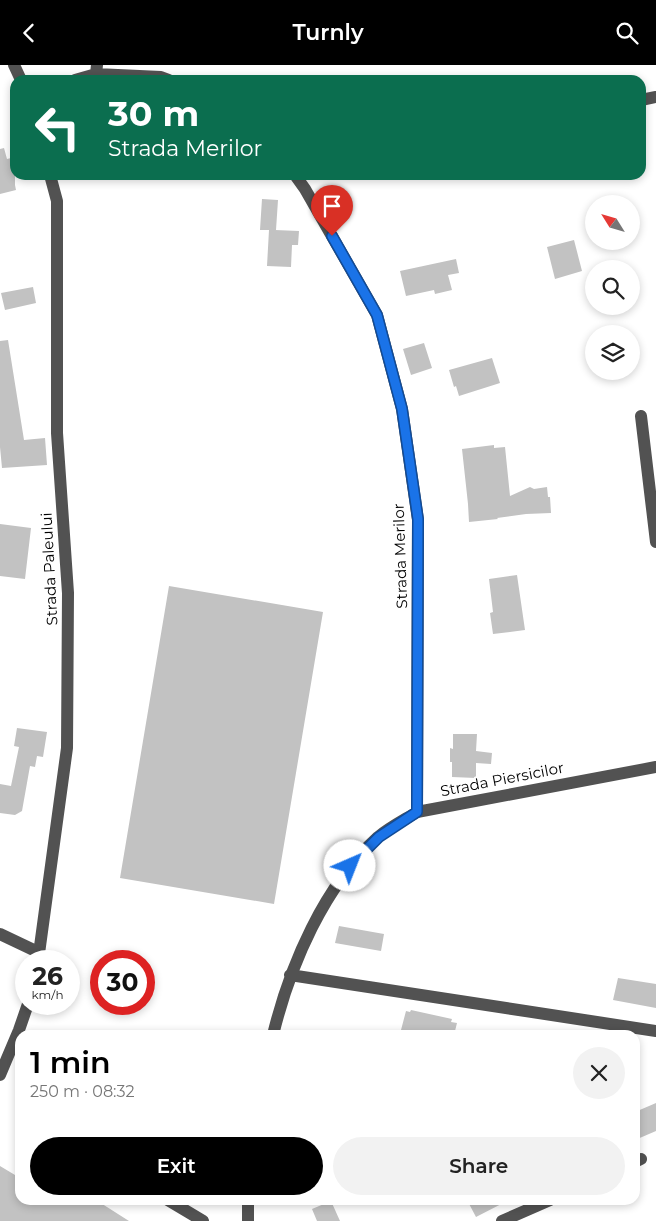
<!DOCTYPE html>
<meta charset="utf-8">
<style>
:root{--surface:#fff;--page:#f2f2f2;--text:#222;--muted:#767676;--accent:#000}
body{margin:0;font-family:Montserrat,sans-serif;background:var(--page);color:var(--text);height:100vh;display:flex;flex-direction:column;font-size:19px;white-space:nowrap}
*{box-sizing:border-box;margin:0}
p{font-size:16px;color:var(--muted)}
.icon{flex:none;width:28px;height:28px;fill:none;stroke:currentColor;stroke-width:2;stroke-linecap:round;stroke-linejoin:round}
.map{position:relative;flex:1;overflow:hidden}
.drawer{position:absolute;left:15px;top:965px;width:625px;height:175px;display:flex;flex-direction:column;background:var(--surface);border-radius:15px;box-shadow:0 2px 8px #0003}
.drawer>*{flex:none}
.top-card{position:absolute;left:10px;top:10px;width:636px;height:105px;border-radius:15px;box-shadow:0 2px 8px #0003;background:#0b6e4f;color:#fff;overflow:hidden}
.needle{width:32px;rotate:307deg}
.controls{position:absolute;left:585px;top:130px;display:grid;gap:10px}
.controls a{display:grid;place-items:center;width:55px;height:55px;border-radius:50%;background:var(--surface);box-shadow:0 2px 8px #0003;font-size:25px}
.speed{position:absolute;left:15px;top:885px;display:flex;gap:10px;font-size:25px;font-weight:700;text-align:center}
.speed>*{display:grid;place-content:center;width:65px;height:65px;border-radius:50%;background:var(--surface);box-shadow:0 2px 8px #0003;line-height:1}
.speed small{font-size:12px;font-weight:400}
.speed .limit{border:8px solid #d22;background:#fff;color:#111}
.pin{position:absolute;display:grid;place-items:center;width:42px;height:42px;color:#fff;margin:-51px -21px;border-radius:50% 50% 50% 0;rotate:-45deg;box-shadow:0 0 5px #0007}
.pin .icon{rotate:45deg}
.me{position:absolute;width:55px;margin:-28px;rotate:44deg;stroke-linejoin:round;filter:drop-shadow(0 0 4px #0008)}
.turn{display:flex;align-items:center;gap:18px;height:105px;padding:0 15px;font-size:22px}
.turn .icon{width:65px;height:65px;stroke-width:2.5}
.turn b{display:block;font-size:35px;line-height:42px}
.round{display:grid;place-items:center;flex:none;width:52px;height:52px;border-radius:26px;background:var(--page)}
.headline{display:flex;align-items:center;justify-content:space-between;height:85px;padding:0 15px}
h1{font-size:30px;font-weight:600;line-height:38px;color:var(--accent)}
.button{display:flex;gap:10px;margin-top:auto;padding:10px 15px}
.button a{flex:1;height:58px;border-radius:30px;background:var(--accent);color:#fff;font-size:20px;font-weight:600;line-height:58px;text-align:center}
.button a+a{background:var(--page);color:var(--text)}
header{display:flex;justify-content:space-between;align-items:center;height:65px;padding:0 15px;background:var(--accent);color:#fff;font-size:22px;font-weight:600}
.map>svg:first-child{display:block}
.building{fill:#c2c2c2}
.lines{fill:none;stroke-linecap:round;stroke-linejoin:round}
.minor{stroke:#525252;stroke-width:12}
.route-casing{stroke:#114b97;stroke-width:12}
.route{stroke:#1a73e8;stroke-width:9}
.labels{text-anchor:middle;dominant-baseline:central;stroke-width:4;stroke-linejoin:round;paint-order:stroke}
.street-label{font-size:15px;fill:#000;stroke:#fff}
</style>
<header><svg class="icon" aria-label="back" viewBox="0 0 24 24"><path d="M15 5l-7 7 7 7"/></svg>Turnly<svg class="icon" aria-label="search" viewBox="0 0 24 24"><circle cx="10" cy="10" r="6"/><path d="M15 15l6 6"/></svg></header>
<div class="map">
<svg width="656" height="1156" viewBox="0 0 656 1156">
<rect width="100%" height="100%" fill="#fff"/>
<path class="building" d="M4,83L7,94L15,92V120L16,125L0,129V84Z
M262,134L278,135L276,165H275L299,166L298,180H292L291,202L267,201L269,165H260Z
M574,175L582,206L555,214L547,182Z
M456,194L459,208L448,210L452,225L435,229L434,225L406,231L400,206Z
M33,222L36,238L5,245L1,228Z
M8,275L24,375L45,373L47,400L2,403L0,382V276Z
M424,278L432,303L411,310L403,284Z
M492,293L500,318L459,331L456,321L454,322L449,305Z
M494,380V383L505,382L510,431L530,422L534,424L547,422L548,432H550L551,448L526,449L497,453L498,454L469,457L468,439L462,384Z
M0,459L31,463L25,514L0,511Z
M517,510L525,565L493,569L490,548L493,547L489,514Z
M169,521L323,547L274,839L120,813Z
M17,663L47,667L43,692L37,691L35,702L30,701L22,746L15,750L0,748V719L11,721L19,682L14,681Z
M453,669H477L476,686L492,688L491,699L476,698V713L452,712V697H450V683L453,684Z
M339,861L384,869L381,886L335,878Z
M618,913L656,919V943L613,935Z
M411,945L452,954L451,957L457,958L454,970H404L406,966L401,965L406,946L410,947Z
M656,1038V1066L635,1075V1047Z
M0,1101L20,1113V1135H96L129,1156H0Z
M467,1135H509L476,1152Z
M331,1136L340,1156H317L312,1144Z"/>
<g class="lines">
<path class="minor" d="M14,0L21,15
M96,9L161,12L169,15
M75,15L96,9L97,0
M641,35L656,32
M295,110L305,124L377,250L402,344L418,455L417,747
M641,351L656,477
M0,869L40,888
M38,896L67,683L68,528L57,368V136L50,110
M290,910L656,966
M273,970C290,900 324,821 378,772C390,762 404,755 417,747L656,702
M0,1010L19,965L28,939
M635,1097L641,1094
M168,1135L203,1156
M248,1135V1156
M502,1156L550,1135"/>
</g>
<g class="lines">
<g class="route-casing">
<path id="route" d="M332,171L377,250L402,344L418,454L417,747L379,772L350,801"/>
</g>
<use href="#route" class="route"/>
</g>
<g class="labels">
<g class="street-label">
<text transform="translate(400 491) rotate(-92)">Strada Merilor</text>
<text transform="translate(49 504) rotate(-93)">Strada Paleului</text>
<text transform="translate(502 714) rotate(-11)">Strada Piersicilor</text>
</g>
</g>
</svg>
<div class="controls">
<a><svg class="needle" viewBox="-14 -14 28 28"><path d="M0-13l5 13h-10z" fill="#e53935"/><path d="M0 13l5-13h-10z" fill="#767676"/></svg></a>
<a><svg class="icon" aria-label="search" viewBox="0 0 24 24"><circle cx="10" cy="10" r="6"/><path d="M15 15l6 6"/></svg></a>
<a><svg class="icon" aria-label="layers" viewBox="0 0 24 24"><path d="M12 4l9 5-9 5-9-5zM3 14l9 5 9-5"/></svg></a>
</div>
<div class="speed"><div>26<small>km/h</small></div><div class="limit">30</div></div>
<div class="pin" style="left:332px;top:171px;background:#d93025"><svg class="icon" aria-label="arrive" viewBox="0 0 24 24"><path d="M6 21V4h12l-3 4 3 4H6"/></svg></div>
<svg class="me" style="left:350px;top:801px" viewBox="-20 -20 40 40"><circle r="19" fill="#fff"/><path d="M0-13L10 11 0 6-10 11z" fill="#1a73e8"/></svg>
<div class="top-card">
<div class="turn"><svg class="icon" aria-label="left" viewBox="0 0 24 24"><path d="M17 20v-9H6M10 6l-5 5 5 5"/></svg><div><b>30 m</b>Strada Merilor</div></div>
</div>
<section class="drawer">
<div class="headline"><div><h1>1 min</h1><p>250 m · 08:32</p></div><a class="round"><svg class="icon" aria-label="close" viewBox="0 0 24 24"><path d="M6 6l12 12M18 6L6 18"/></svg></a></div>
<div class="button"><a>Exit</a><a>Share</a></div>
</section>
</div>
